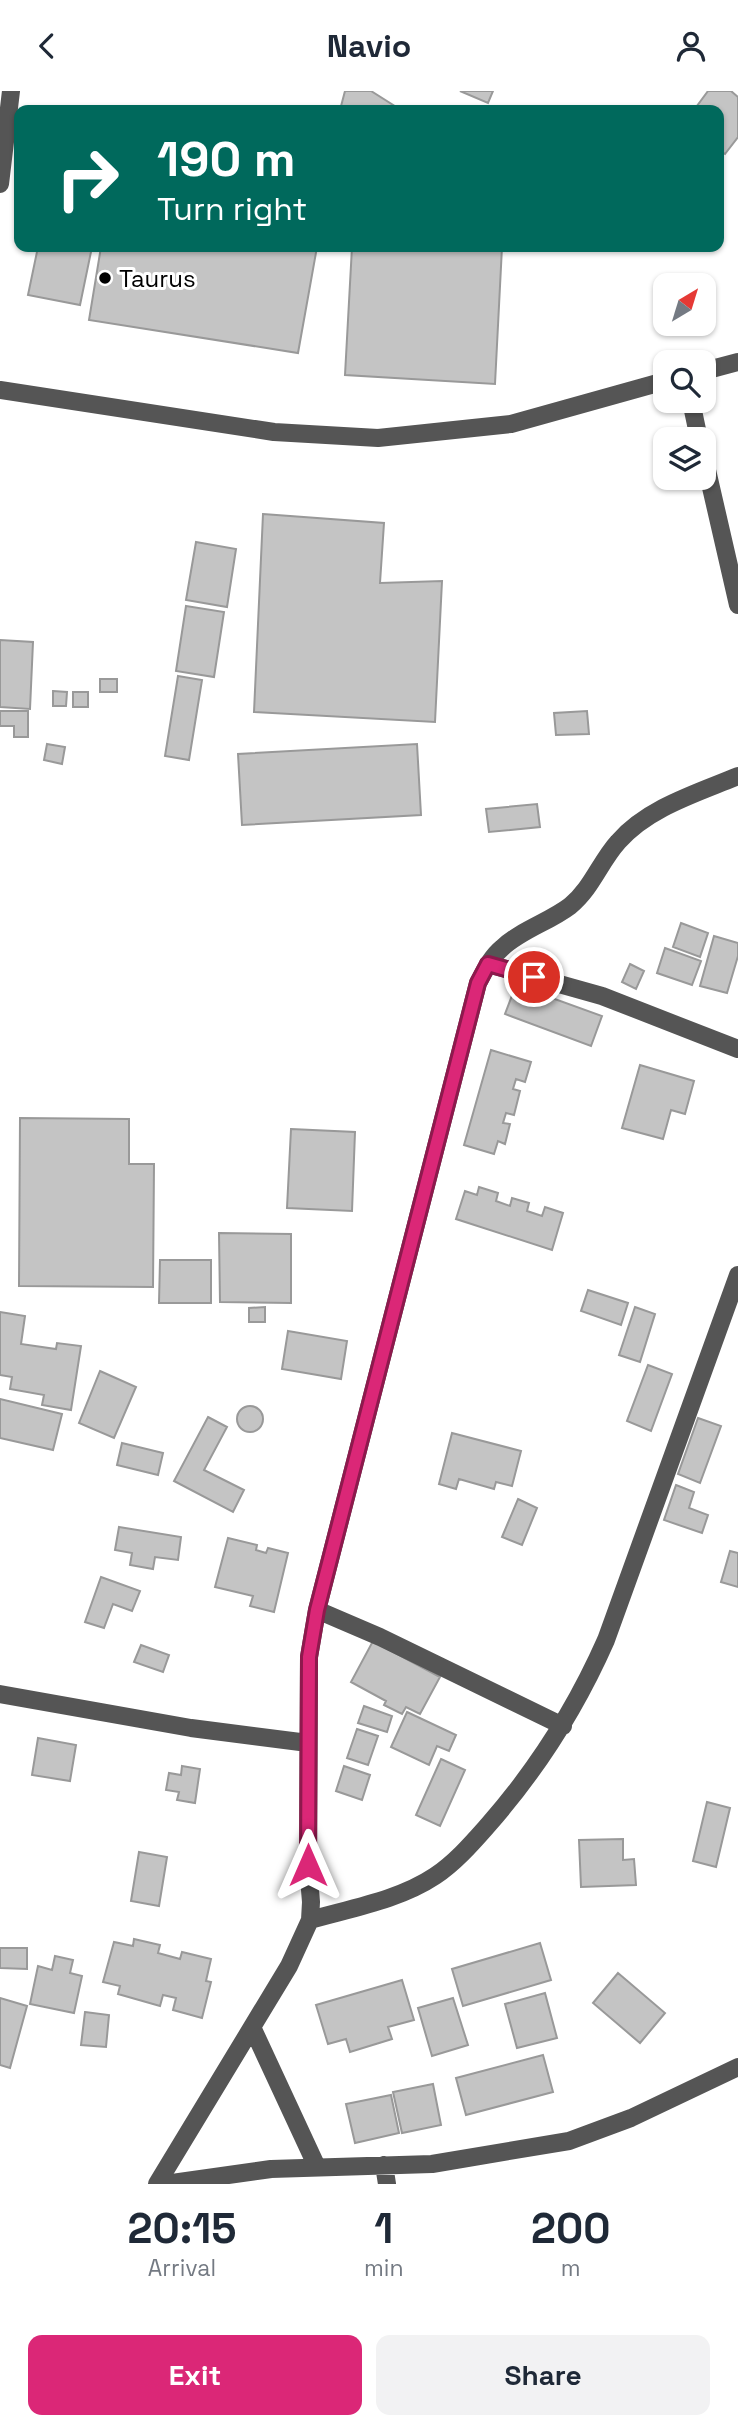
<!DOCTYPE html>
<style>
:root{--surface:#fff;--page:#f2f2f3;--text:#1f2937;--muted:#747a83;--accent:#db2777}
body{margin:0;font-family:"Space Grotesk",sans-serif;background:var(--page);color:var(--text);height:100vh;display:flex;flex-direction:column;font-size:26px;white-space:nowrap}
*{box-sizing:border-box;margin:0}
p{font-size:23px;color:var(--muted)}
.icon{flex:none;width:38px;height:38px;fill:none;stroke:currentColor;stroke-width:2;stroke-linecap:round;stroke-linejoin:round}
.map{position:relative;height:2093px;overflow:hidden}
.drawer{display:flex;flex-direction:column;background:var(--surface);flex:1}
.drawer>*{flex:none}
.banner{position:absolute;left:14px;top:14px;width:710px;height:147px;border-radius:14px;box-shadow:0 2px 5px #0004;background:#00695c;color:#fff;overflow:hidden}
.needle{width:46px;rotate:38deg}
.buttons{position:absolute;left:653px;top:182px;display:grid;gap:14px}
.buttons a{display:grid;place-items:center;width:63px;height:63px;border-radius:14px;background:var(--surface);box-shadow:0 2px 5px #0004;font-size:35px}
.pin{position:absolute;display:grid;place-items:center;width:60px;height:60px;color:#fff;margin:-30px;border:4px solid #fff;border-radius:50%;box-shadow:0 2px 7px #0007}
.me{position:absolute;width:77px;margin:-38px;rotate:0deg;stroke-linejoin:round;filter:drop-shadow(0 0 5px #0008)}
.turn{display:flex;align-items:center;gap:24px;height:147px;padding:0 28px;font-size:32px}
.turn .icon{width:91px;height:91px;stroke-width:2.5}
.turn b{display:block;font-size:49px;line-height:60px}
.eta{display:flex;justify-content:space-evenly;align-items:center;height:119px;text-align:center}
.eta b{font-size:42px;font-weight:600;line-height:49px}
.cta{display:flex;gap:14px;margin-top:auto;padding:14px 28px}
.cta a{flex:1;height:80px;border-radius:14px;background:var(--accent);color:#fff;font-size:28px;font-weight:600;line-height:80px;text-align:center}
.cta a+a{background:var(--page);color:var(--text)}
header{display:flex;justify-content:space-between;align-items:center;height:91px;padding:0 28px;background:var(--surface);font-size:32px;font-weight:600}
.map>svg:first-child{display:block}
.building{fill:#c4c4c4;stroke:#999;stroke-width:2}
.lines{fill:none;stroke-linecap:round;stroke-linejoin:round}
.minor{stroke:#555;stroke-width:18}
.route-casing{stroke:#8e194d;stroke-width:18}
.route{stroke:#db2777;stroke-width:12}
.poi-dot{fill:#000;stroke:#fff;stroke-width:2.5}
.labels{text-anchor:middle;dominant-baseline:central;stroke-width:6;stroke-linejoin:round;paint-order:stroke}
.poi-label{font-size:24px;fill:#000;stroke:#fff;text-anchor:start}
</style>
<header><svg class="icon" aria-label="back" viewBox="0 0 24 24"><path d="M15 5l-7 7 7 7"/></svg>Navio<svg class="icon" aria-label="person" viewBox="0 0 24 24"><circle cx="12" cy="8" r="4"/><path d="M4 21q1-7 8-7t8 7"/></svg></header>
<div class="map">
<svg width="738" height="2093" viewBox="0 0 738 2093">
<rect width="100%" height="100%" fill="#fff"/>
<path class="building" d="M345,0H371L401,19H340Z
M460,0H493L488,12Z
M708,0H731L738,6V46L725,63L719,59V19H694Z
M38,156H92L80,214L28,204Z
M101,156H317L298,262L89,229Z
M352,156H502L495,293L345,284Z
M263,423L384,432L380,492L442,490L435,631L254,621Z
M196,451L236,458L227,516L186,509Z
M186,515L224,521L214,586L176,580Z
M0,549L33,551L30,618L0,616Z
M178,585L202,589L189,669L165,665Z
M100,588H117V601H100Z
M53,600L67,601L66,615H53Z
M73,601H88V616H73Z
M0,620H28V646H14V635H0Z
M587,620L589,643L556,644L554,622Z
M47,653L65,656L62,673L44,669Z
M417,653L421,724L242,734L238,663Z
M537,713L540,736L489,741L486,718Z
M681,832L708,842L700,866L673,856Z
M714,845L738,852V865L727,902L700,895Z
M665,857L701,870L692,894L657,882Z
M630,873L644,880L636,898L622,891Z
M516,894L602,925L591,955L505,923Z
M491,959L531,971L525,991L516,988L513,998L520,1000L514,1024L506,1022L503,1032L510,1033L505,1053L498,1050L494,1063L464,1054Z
M640,974L694,990L685,1023L671,1019L663,1048L622,1037Z
M20,1027L129,1028V1073H154L153,1196L19,1195Z
M291,1038L355,1041L352,1120L287,1117Z
M479,1096L498,1102L496,1110L510,1115L512,1107L529,1112L527,1120L542,1125L545,1116L563,1122L552,1159L456,1128L465,1100L477,1104Z
M219,1142L291,1143V1212L220,1211Z
M160,1169H211V1212H159Z
M588,1199L628,1212L621,1234L581,1220Z
M265,1216V1231H249V1217Z
M635,1216L655,1223L640,1271L619,1264Z
M0,1221L25,1225L21,1253L56,1258L57,1252L81,1255L71,1319L42,1314L44,1304L10,1298L12,1286L0,1284Z
M288,1240L347,1250L341,1288L282,1278Z
M648,1274L672,1283L651,1340L627,1330Z
M100,1280L136,1296L114,1347L79,1332Z
M0,1308L62,1323L53,1359L0,1347Z
M237 1328a13 13 0 1 1 26 0a13 13 0 1 1-26 0Z
M208,1326L227,1336L204,1379L244,1399L233,1421L174,1390Z
M698,1327L721,1335L700,1392L678,1383Z
M452,1342L521,1360L512,1395L496,1391L494,1398L459,1388L456,1398L439,1393Z
M122,1352L163,1362L158,1384L117,1374Z
M676,1394L694,1401L689,1417L708,1424L702,1442L664,1429Z
M518,1408L537,1417L522,1454L502,1446Z
M119,1436L181,1446L178,1469L155,1466L153,1478L130,1474L132,1462L115,1459Z
M228,1447L257,1454L256,1459L266,1462L268,1457L288,1462L274,1521L250,1515L253,1505L215,1496Z
M730,1460L738,1462V1496L721,1491Z
M101,1486L140,1500L132,1520L113,1513L104,1537L85,1531Z
M373,1550L440,1586L420,1623L406,1616L402,1623L384,1614L386,1610L351,1591Z
M141,1554L169,1564L163,1581L134,1571Z
M364,1615L392,1625L387,1641L358,1632Z
M407,1621L456,1644L449,1660L437,1655L429,1674L391,1656Z
M357,1638L378,1645L368,1674L347,1667Z
M38,1647L76,1654L70,1690L32,1684Z
M441,1668L465,1679L440,1735L416,1724Z
M182,1675L200,1678L195,1712L177,1709L179,1701L166,1699L169,1682L181,1684Z
M344,1675L370,1684L362,1709L336,1700Z
M707,1711L730,1717L716,1776L693,1770Z
M623,1748V1769L634,1768L636,1794L581,1796L579,1749Z
M139,1761L167,1766L159,1815L131,1810Z
M134,1848L160,1854L158,1862L180,1868L182,1861L211,1868L206,1890L211,1891L202,1927L173,1919L176,1907L163,1904L160,1915L118,1903L120,1895L103,1891L114,1851L133,1855Z
M540,1852L551,1889L463,1915L452,1878Z
M0,1857H27V1878L0,1877Z
M55,1865L73,1869L70,1882L82,1885L74,1922L30,1913L38,1875L52,1879Z
M618,1882L665,1922L640,1952L593,1912Z
M402,1889L414,1929L388,1936L392,1948L350,1961L346,1948L328,1953L316,1914Z
M545,1902L557,1947L517,1957L505,1913Z
M0,1907L27,1915L10,1977L0,1974Z
M453,1907L468,1954L432,1965L418,1917Z
M85,1921L109,1924L106,1956L81,1954Z
M543,1964L553,2001L466,2024L456,1987Z
M433,1993L441,2034L402,2042L393,2001Z
M391,2004L399,2042L355,2052L346,2013Z"/>
<g class="lines">
<path class="minor" d="M0,93L11,0
M704,280L738,271
M0,299L274,341L378,347L511,333L665,290
M691,310L699,348
M704,366L738,514
M488,873L602,905L738,958
M317,1519L380,1546L563,1635
M0,1603L191,1637L308,1652
M310,1829C352,1817 399,1809 435,1785C456,1771 473,1751 489,1733C538,1677 576,1617 606,1549L738,1184
M252,1936L317,2076
M384,2074L387,2093
M157,2093L289,1875L310,1829L311,1811L308,1774L309,1566L317,1519L478,892C485,879 491,866 502,857C521,839 549,831 570,815C592,797 600,771 618,751C647,717 697,702 738,685
M165,2093L271,2078L432,2073L569,2050L631,2027L738,1976"/>
</g>
<g class="lines">
<g class="route-casing">
<path id="route" d="M308,1774L309,1566L317,1519L478,892L488,873L534,886"/>
</g>
<use href="#route" class="route"/>
</g>
<circle class="poi-dot" cx="105" cy="187" r="7"/>
<g class="labels">
<g class="poi-label">
<text x="119" y="187">Taurus</text>
</g>
</g>
</svg>
<div class="buttons">
<a><svg class="needle" viewBox="-14 -14 28 28"><path d="M0-13l5 13h-10z" fill="#e53935"/><path d="M0 13l5-13h-10z" fill="#747a83"/></svg></a>
<a><svg class="icon" aria-label="search" viewBox="0 0 24 24"><circle cx="10" cy="10" r="6"/><path d="M15 15l6 6"/></svg></a>
<a><svg class="icon" aria-label="layers" viewBox="0 0 24 24"><path d="M12 4l9 5-9 5-9-5zM3 14l9 5 9-5"/></svg></a>
</div>
<div class="pin" style="left:534px;top:886px;background:#d93025"><svg class="icon" aria-label="arrive" viewBox="0 0 24 24"><path d="M6 21V4h12l-3 4 3 4H6"/></svg></div>
<svg class="me" style="left:308px;top:1774px" viewBox="-20 -20 40 40"><path d="M0-17L14 15 0 8-14 15z" fill="#db2777" stroke="#fff" stroke-width="4"/></svg>
<div class="banner">
<div class="turn"><svg class="icon" aria-label="right" viewBox="0 0 24 24"><path d="M7 20v-9h11M14 6l5 5-5 5"/></svg><div><b>190 m</b>Turn right</div></div>
</div>
</div>
<section class="drawer">
<div class="eta">
<div><b>20:15</b><p>Arrival</p></div>
<div><b>1</b><p>min</p></div>
<div><b>200</b><p>m</p></div>
</div>
<div class="cta"><a>Exit</a><a>Share</a></div>
</section>
